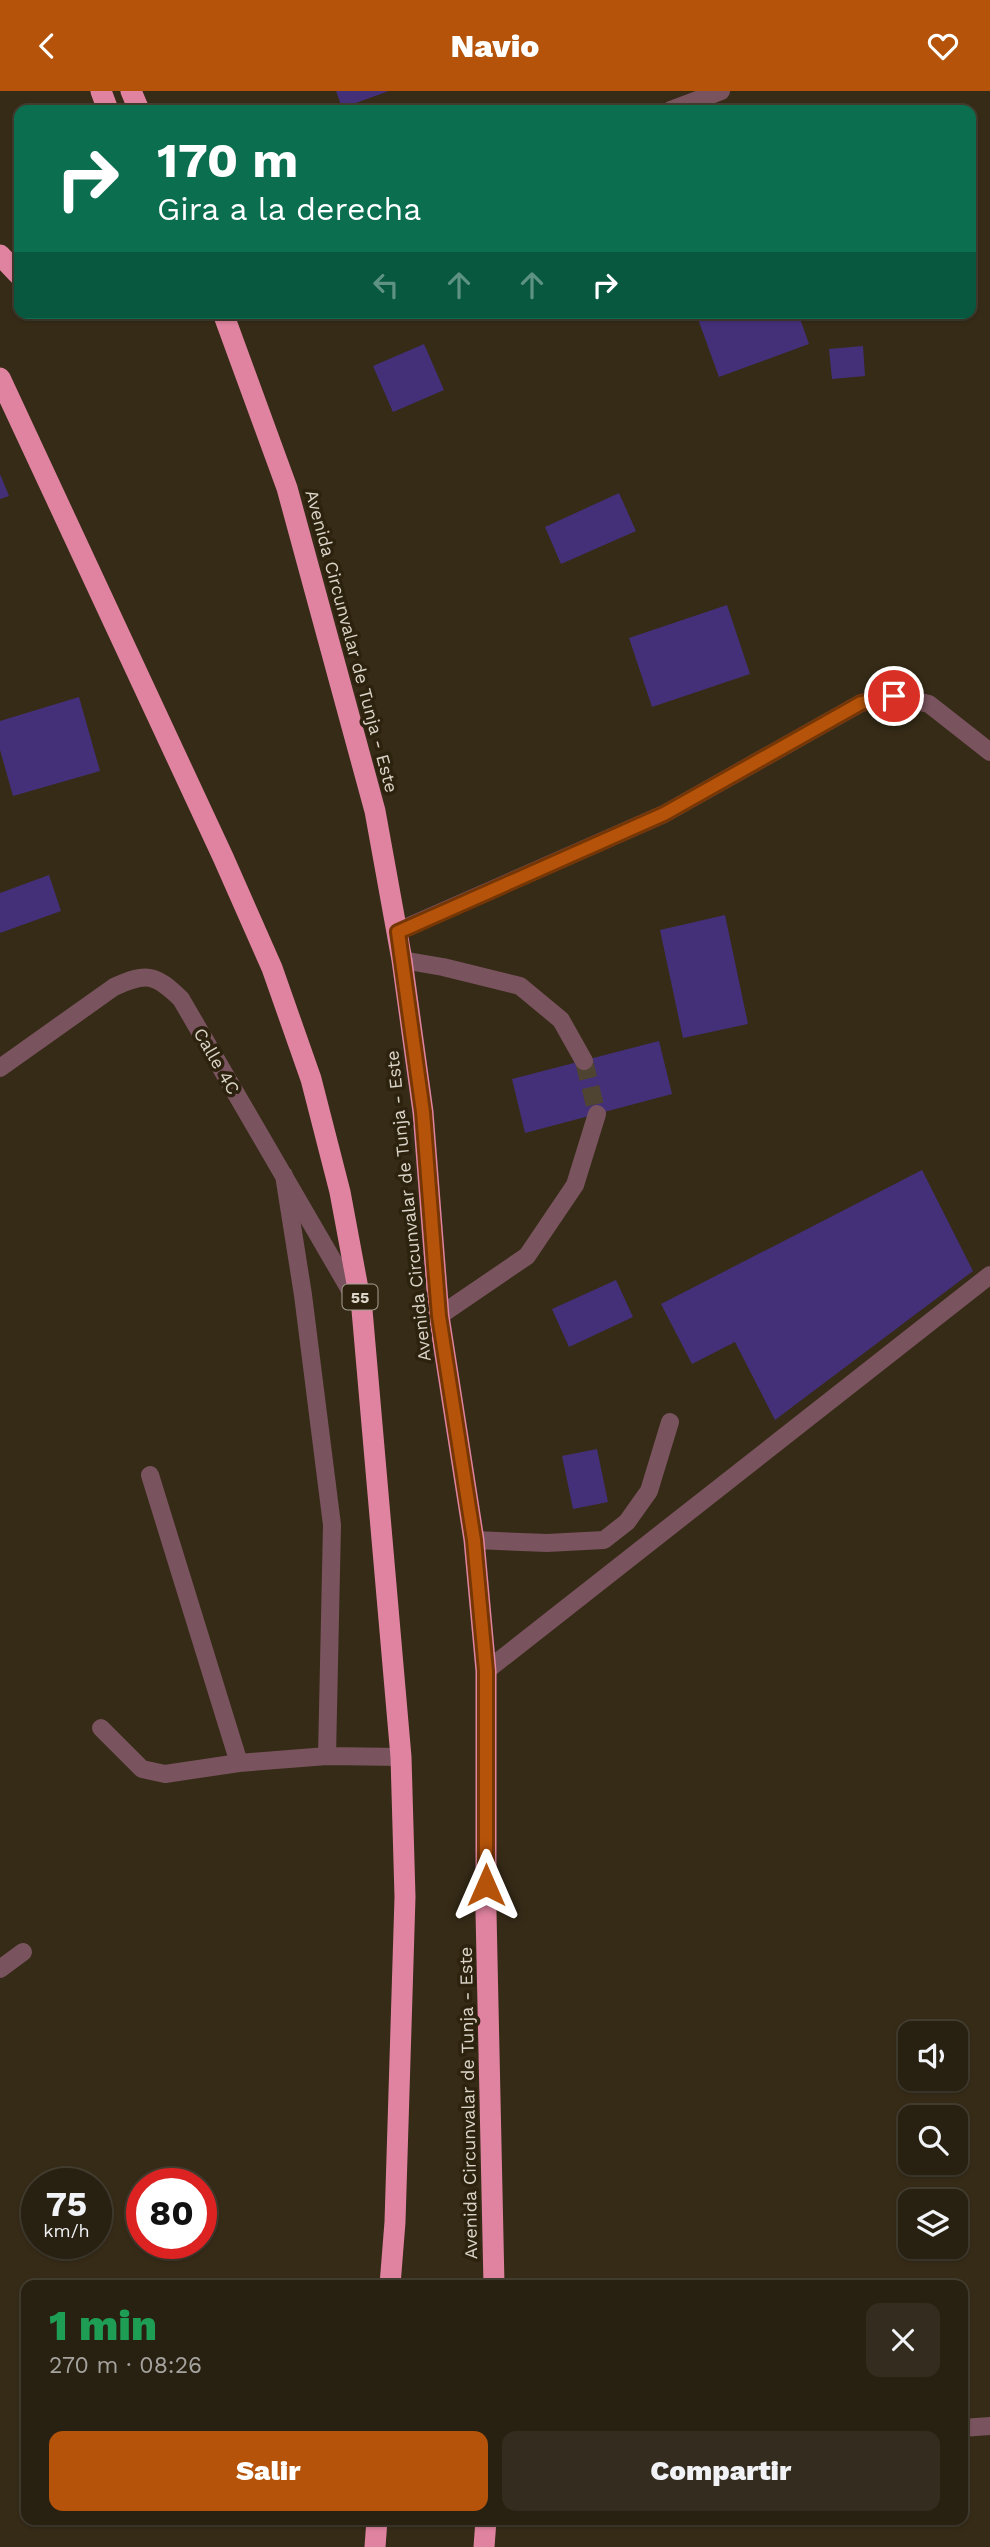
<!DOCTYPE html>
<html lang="es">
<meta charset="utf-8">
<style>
:root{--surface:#282011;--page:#342d1f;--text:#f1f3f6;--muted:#a5a39f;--line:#443e31;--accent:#b45309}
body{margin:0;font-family:"Work Sans",sans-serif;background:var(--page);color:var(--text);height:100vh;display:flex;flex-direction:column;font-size:26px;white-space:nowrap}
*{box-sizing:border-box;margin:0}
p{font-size:23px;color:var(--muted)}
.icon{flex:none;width:38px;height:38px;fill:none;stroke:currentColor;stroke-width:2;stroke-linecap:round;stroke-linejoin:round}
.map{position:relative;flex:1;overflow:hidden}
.panel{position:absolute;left:21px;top:2189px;width:947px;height:245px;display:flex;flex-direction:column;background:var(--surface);border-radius:14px;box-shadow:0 2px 5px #0004,0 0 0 2px var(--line)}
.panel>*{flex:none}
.hud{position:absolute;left:14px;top:14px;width:962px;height:214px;border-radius:14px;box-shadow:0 2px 5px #0004,0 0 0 2px var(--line);background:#0b6e4f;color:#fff;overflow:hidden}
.buttons{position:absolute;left:898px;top:1930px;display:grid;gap:14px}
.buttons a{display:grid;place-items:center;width:70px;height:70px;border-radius:14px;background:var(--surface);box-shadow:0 2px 5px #0004,0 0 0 2px var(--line);font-size:35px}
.speed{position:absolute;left:21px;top:2077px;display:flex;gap:14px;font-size:35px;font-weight:700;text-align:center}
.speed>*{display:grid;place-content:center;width:91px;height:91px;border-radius:50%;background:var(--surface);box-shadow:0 2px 5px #0004,0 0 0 2px var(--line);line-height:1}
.speed small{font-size:18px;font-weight:400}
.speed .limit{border:10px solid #d22;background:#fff;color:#111}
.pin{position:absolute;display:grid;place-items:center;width:60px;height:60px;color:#fff;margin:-30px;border:4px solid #fff;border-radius:50%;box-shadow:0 2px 7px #0007}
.me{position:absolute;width:77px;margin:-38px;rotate:0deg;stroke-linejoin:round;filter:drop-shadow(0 0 5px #0008)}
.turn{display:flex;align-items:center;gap:24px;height:147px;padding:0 28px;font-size:32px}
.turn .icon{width:91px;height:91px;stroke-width:2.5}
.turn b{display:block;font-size:49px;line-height:60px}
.lanes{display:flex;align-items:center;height:66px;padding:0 28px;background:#0003;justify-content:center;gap:35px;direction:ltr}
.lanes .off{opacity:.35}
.round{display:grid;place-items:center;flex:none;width:74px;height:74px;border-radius:14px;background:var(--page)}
.headline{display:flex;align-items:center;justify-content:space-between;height:119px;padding:0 28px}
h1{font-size:42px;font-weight:800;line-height:52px;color:#1e9e55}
.action{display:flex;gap:14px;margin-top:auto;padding:14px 28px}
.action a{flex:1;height:80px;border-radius:14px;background:var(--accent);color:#fff;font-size:28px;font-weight:800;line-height:80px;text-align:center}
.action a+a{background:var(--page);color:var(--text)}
header{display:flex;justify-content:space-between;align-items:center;height:91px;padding:0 28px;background:var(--accent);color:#fff;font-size:32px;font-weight:800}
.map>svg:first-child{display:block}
.building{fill:#443079}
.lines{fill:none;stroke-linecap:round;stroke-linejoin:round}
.minor-tunnel{stroke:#4f4432;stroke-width:18;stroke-dasharray:18 9;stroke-linecap:butt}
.minor{stroke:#79535e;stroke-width:18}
.highway{stroke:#e083a0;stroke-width:21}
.route-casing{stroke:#753606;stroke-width:18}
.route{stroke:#b45309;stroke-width:12}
.labels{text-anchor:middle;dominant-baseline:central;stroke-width:7;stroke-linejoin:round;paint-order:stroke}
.shield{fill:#2c220e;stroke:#a69f90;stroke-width:2}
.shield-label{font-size:16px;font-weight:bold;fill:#dbd4c8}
.street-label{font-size:18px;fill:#dbd4c8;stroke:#2c220e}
</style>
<header><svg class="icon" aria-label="back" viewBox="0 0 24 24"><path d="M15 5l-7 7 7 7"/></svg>Navio<svg class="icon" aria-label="heart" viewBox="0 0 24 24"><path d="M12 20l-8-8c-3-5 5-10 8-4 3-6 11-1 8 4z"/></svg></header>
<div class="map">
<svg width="990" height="2456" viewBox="0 0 990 2456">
<rect width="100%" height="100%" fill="#362b17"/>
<path class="building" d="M336,0H389L342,17Z
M715,222H798L809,253L719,286L698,228Z
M424,253L444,299L393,321L373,275Z
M863,255L865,285L832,288L829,258Z
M0,383L9,405L0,408Z
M619,402L636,440L561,473L545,436Z
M727,514L750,583L652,616L629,547Z
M79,606L100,680L13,705L0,659V630Z
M49,784L61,820L0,842V802Z
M725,824L748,933L683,947L660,839Z
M659,950L672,1003L525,1042L512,988Z
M922,1079L973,1180L775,1329L735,1251L692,1273L661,1213Z
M616,1189L633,1226L569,1256L552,1218Z
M597,1358L608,1411L573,1418L562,1365Z"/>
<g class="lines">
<path class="minor-tunnel" d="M584,970L597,1023"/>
<path class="minor" d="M671,19L721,0
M398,840L664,723L861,612L894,605L929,613L990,661
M402,869L443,876L520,895L561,929L584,970
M0,977L114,896C147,881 155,883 181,908L357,1211
M284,1084L303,1204L332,1434L327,1665
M439,1225L527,1165L575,1094L597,1023
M150,1384L239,1672
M474,1449L547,1452L604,1449L627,1431L649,1400L670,1331
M486,1580L990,1184
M101,1637L142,1678L165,1683L239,1672L327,1665L401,1666
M0,1878L23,1861
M962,2337L990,2335"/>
<path class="highway" d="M101,0L108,19
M131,0L139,19
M0,164L19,184
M223,222L287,397L375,720L402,869L423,1021L439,1225L474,1449L486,1580V1821L494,2194
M0,287L223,766L272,877L311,988L340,1101L362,1219L401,1666L405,1806L395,2131L390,2194
M375,2456L377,2429
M484,2456L486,2429"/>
</g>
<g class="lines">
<g class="route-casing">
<path id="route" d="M486,1794V1580L474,1449L439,1225L423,1021L398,841L664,723L861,612L894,605"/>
</g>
<use href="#route" class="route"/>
</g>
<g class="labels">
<rect class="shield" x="342.5" y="1193.5" width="35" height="25" rx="5"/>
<g class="shield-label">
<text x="360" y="1206">55</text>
</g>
<g class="street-label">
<text transform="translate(352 550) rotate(75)">Avenida Circunvalar de Tunja - Este</text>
<text transform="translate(217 970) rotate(60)">Calle 4C</text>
<text transform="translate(408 1115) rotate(-96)">Avenida Circunvalar de Tunja - Este</text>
<text transform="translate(468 2012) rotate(-91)">Avenida Circunvalar de Tunja - Este</text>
</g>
</g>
</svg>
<div class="buttons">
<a><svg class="icon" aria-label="sound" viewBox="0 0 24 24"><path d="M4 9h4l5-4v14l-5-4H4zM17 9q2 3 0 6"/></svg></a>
<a><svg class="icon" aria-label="search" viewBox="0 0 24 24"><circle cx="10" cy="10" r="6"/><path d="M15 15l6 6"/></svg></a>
<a><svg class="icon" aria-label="layers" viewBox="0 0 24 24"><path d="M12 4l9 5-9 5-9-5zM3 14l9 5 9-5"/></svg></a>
</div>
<div class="speed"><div>75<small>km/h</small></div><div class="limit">80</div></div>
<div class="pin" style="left:894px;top:605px;background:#d93025"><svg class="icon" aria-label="arrive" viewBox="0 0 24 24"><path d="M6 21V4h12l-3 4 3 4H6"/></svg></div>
<svg class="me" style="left:486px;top:1794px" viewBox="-20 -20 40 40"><path d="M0-17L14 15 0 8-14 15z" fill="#b45309" stroke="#fff" stroke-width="4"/></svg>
<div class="hud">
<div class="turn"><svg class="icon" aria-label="right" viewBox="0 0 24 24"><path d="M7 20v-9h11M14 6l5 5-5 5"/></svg><div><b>170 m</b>Gira a la derecha</div></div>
<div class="lanes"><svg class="icon off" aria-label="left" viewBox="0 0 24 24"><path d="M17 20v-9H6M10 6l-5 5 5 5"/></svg><svg class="icon off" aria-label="ahead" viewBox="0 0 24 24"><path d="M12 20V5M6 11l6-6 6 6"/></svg><svg class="icon off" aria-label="ahead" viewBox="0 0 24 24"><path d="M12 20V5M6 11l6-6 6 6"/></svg><svg class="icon" aria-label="right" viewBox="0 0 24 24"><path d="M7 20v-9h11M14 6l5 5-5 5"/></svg></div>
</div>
<section class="panel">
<div class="headline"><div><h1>1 min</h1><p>270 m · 08:26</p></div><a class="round"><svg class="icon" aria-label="close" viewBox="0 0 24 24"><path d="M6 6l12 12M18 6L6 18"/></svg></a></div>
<div class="action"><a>Salir</a><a>Compartir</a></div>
</section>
</div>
